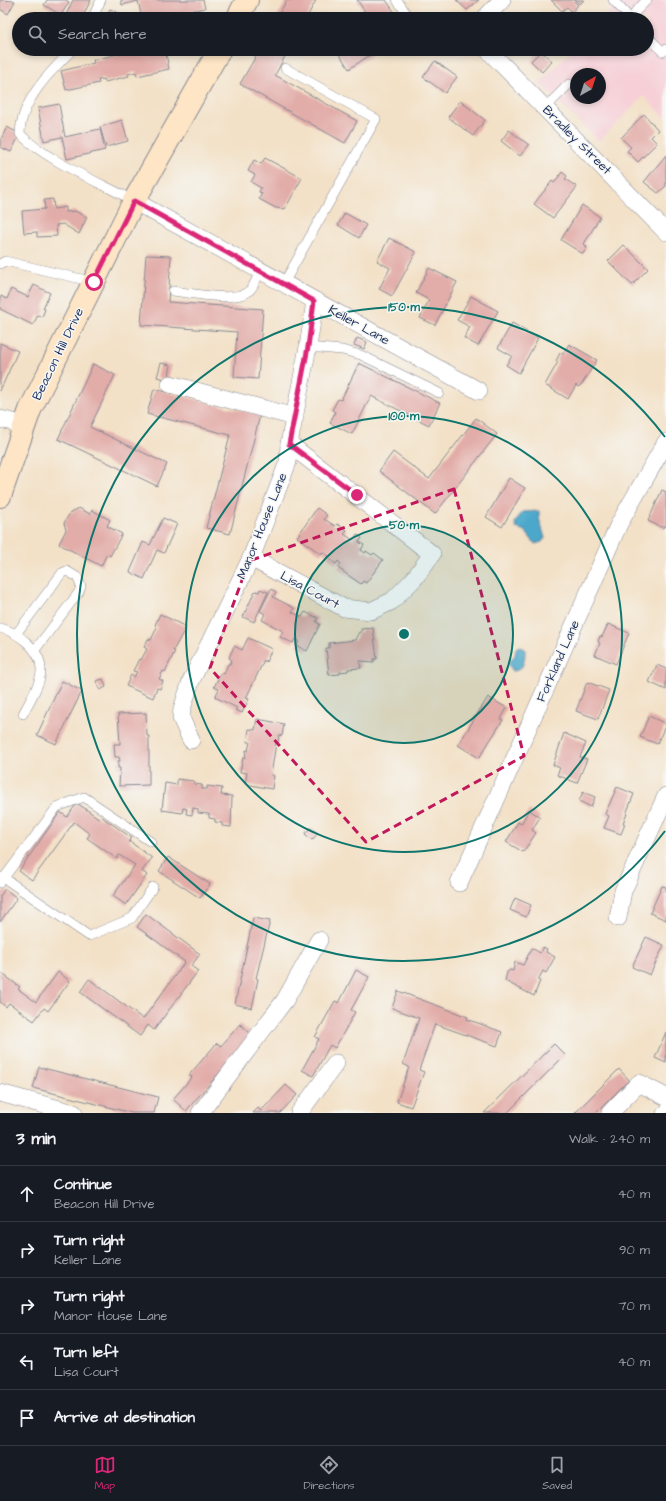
<!DOCTYPE html>
<meta charset="utf-8">
<style>
:root{--surface:#171b24;--page:#20242c;--text:#f1f3f6;--muted:#9ea1a6;--line:#363941;--accent:#db2777}
body{margin:0;font-family:"Architects Daughter",sans-serif;background:var(--page);color:var(--text)}
.compass{position:absolute;left:570px;top:68px;width:36px;height:36px;border-radius:50%;background:var(--surface);box-shadow:0 2px 6px #0003;rotate:39deg}
.stop{position:absolute;width:12px;height:12px;margin:-9px;border:3px solid #db2777;border-radius:50%;background:#fff}
.stop.end{background:#db2777;border-color:#fff;box-shadow:0 1px 4px #0008}
.list{margin:0;padding:0;list-style:none}
h2{display:flex;justify-content:space-between;align-items:center;height:52px;margin:0;padding:0 16px;font-size:17px}
h2 small{font-size:13px;font-weight:400;color:var(--muted)}
.list li{display:grid;grid-template-columns:26px 1fr auto;gap:12px;align-items:center;box-sizing:border-box;height:56px;padding:0 16px;border-top:1px solid var(--line)}
.list b{display:block;font-size:15px;white-space:nowrap}
.list p{margin:0;font-size:13px;white-space:nowrap;color:var(--muted)}
.list em{font-size:13px;font-style:normal;color:var(--muted)}
.icon{flex:none;width:22px;height:22px;fill:none;stroke:currentColor;stroke-width:2;stroke-linecap:round;stroke-linejoin:round}
.map{position:relative;flex:none;width:666px;height:1113px;overflow:hidden}
.search{position:absolute;background:var(--surface);box-shadow:0 2px 6px #0003;left:12px;right:12px;top:12px;height:44px;display:flex;align-items:center;gap:10px;box-sizing:border-box;padding:0 14px;border-radius:22px;color:var(--muted);font-size:15px}
.sheet{height:332px;background:var(--surface)}
nav{display:flex;justify-content:space-around;align-items:center;box-sizing:border-box;height:56px;border-top:1px solid var(--line);background:var(--surface);font-size:11px;color:var(--muted)}
nav a{display:grid;justify-items:center;gap:2px}
nav .on{color:var(--accent)}
.map>svg:first-child{display:block}
.built{fill:#f6cfd7;fill-rule:evenodd}
.water{fill:#4ca8ca;stroke:#346c94}
.building{fill:#e2aca8}
.lines{fill:none;stroke-linecap:round;stroke-linejoin:round}
.lane-casing{stroke:#878892;stroke-width:10}
.street-casing{stroke:#878892;stroke-width:18}
.secondary-casing{stroke:#878892;stroke-width:24}
.lane{stroke:#fff;stroke-width:9}
.street{stroke:#fff;stroke-width:17}
.secondary{stroke:#fde5c5;stroke-width:22}
.route{stroke:#db2777;stroke-width:5}
.marked{fill:none;stroke:#c2185b;stroke-width:3;stroke-dasharray:8 5;stroke-linejoin:round}
.ring{fill:none;stroke:#0f766e;stroke-width:2}
.labels{text-anchor:middle;dominant-baseline:central;stroke-width:3;stroke-linejoin:round;paint-order:stroke}
.street-label{font-size:13px;fill:#1b2f5e;stroke:#f6f6f2}
.centre{fill:#0f766e;stroke:#f6f6f2;stroke-width:2}
.ring-label{font-size:12px;text-anchor:middle;font-weight:bold;fill:#0f766e;stroke:#f6f6f2;stroke-width:3;stroke-linejoin:round;paint-order:stroke}
</style>
<div class="map">
<svg width="666" height="1113" viewBox="0 0 666 1113">
<rect width="100%" height="100%" fill="#f6f6f2"/>
<filter id="ink" filterUnits="userSpaceOnUse"><feTurbulence type="fractalNoise" baseFrequency=".025" numOctaves="2"/><feDisplacementMap in="SourceGraphic" scale="8" xChannelSelector="R" yChannelSelector="G"/><feConvolveMatrix kernelMatrix="1 2 1 2 8 2 1 2 1" color-interpolation-filters="sRGB"/></filter>
<filter id="wash" filterUnits="userSpaceOnUse"><feTurbulence type="fractalNoise" baseFrequency=".012" numOctaves="4" result="noise"/><feDisplacementMap in="SourceGraphic" scale="16" xChannelSelector="R" yChannelSelector="G"/><feGaussianBlur stdDeviation="0.9" result="paint"/><feColorMatrix in="noise" values="0 0 0 0 0 0 0 0 0 0 0 0 0 0 0 0 0 1.4 0 .05"/><feComposite in="paint" operator="in"/></filter>
<g filter="url(#wash)">
<rect width="100%" height="100%" fill="#f3e1c7"/>
<path class="built" d="M 604,0 L 666,0 L 666,119 L 644,96 L 599,141 L 539,83 L 573,49 L 647,49 L 647,19 L 603,19 L 612,9 ZM 576,74 L 600,74 L 600,98 L 576,98 Z"/>
<g class="water">
<polygon points="539,511 539,518 545,538 542,542 535,544 525,531 516,528 515,523 522,512"/>
<path d="M 520,646 L 525,650 C 525,659 524,671 513,671 L 508,664 L 515,655 L 516,648 Z"/>
</g>
<g id="blocks">
<g class="building">
<polygon points="0,0 15,1 8,14 0,9"/>
<polygon points="47,0 66,0 69,2 61,15 44,5"/>
<polygon points="73,0 91,0 81,19 64,19"/>
<polygon points="121,0 203,0 205,8 154,19 142,19 138,1 122,5"/>
<polygon points="287,0 316,0 306,19 276,19"/>
<polygon points="357,0 386,0 399,19 370,19"/>
<polygon points="456,0 479,0 467,10"/>
<polygon points="551,0 573,0 578,5 572,12 567,7 562,11"/>
<polygon points="575,0 584,0 580,4"/>
<polygon points="110,9 123,15 121,19 105,19"/>
<polygon points="55,49 66,49 63,53"/>
<polygon points="156,49 165,49 169,69 137,76 136,72 128,74 129,76 105,82 104,79 98,80 99,83 66,90 61,71 94,63 93,60 131,51 132,54"/>
<polygon points="260,49 289,49 275,75 357,121 345,143 240,84"/>
<polygon points="336,49 379,49 349,69"/>
<polygon points="511,49 519,49 515,53"/>
<polygon points="541,51 552,61 542,72 531,61"/>
<polygon points="435,61 457,77 445,93 423,77"/>
<polygon points="460,101 485,120 473,136 448,117"/>
<polygon points="59,104 65,137 100,129 105,150 67,159 62,137 44,141 38,108"/>
<polygon points="644,114 658,130 651,137 657,143 638,162 627,151 631,147 621,138"/>
<polygon points="122,120 128,141 106,147 100,127"/>
<polygon points="7,127 20,134 11,152 0,147 0,141"/>
<polygon points="509,130 529,145 520,156 501,141"/>
<polygon points="666,155 666,186 658,193 644,182"/>
<polygon points="265,158 302,178 285,209 276,208 259,199 262,193 259,192 261,188 251,182 255,175 248,171 254,160 261,164"/>
<polygon points="562,172 567,176 565,179 577,187 553,218 534,204 552,181 554,183"/>
<polygon points="53,199 54,209 66,207 66,212 75,211 87,217 79,234 63,224 56,225 57,236 37,237 37,232 24,233 22,211 45,209 44,200"/>
<polygon points="582,205 600,217 584,244 587,247 583,254 561,240"/>
<polygon points="345,213 366,225 359,238 338,225"/>
<polygon points="389,238 416,252 392,296 379,289 390,268 377,261"/>
<polygon points="624,245 648,269 632,285 608,261"/>
<polygon points="146,255 171,256 168,302 263,309 258,379 234,377 237,332 141,325"/>
<polygon points="429,268 457,282 435,325 420,318 429,300 416,293"/>
<polygon points="34,285 50,293 43,308 45,309 42,317 38,315 33,325 0,309 1,296 7,299 11,289 28,297"/>
<polygon points="471,296 498,311 478,346 464,338 470,327 457,320"/>
<polygon points="512,323 538,338 519,373 506,365 512,356 498,348"/>
<polygon points="357,338 367,342 364,349 354,345"/>
<polygon points="0,343 18,351 0,391"/>
<polygon points="569,344 597,360 582,384 578,387 576,385 568,399 545,385 558,362 556,361 560,353 563,354"/>
<polygon points="161,363 171,365 168,380 157,377"/>
<polygon points="359,363 440,403 429,425 371,396 352,434 330,423 335,412 332,410 338,399 341,400"/>
<polygon points="93,364 115,375 90,427 167,464 157,486 58,439"/>
<polygon points="154,389 260,415 230,534 206,528 230,435 147,414"/>
<polygon points="476,418 497,434 435,514 379,471 393,452 429,479"/>
<polygon points="509,478 525,488 502,527 486,517"/>
<polygon points="662,490 666,492 666,527 664,526 663,528 648,521"/>
<polygon points="79,508 90,514 92,510 110,520 107,526 122,534 110,556 107,554 101,566 59,544 66,530 64,523 70,513"/>
<polygon points="317,508 327,515 324,519 335,526 337,524 347,530 344,534 353,540 357,534 362,538 359,542 364,545 361,550 365,553 366,551 372,555 374,553 383,560 366,583 363,581 361,584 355,580 338,568 341,564 338,561 336,564 328,558 329,556 322,552 321,554 297,537"/>
<polygon points="163,518 177,524 164,553 157,550 144,579 130,572 143,542 150,545"/>
<polygon points="260,589 268,592 254,622 243,617 255,591 259,592"/>
<polygon points="271,589 276,592 273,597 294,608 292,612 302,617 305,612 318,618 316,622 320,624 307,651 297,646 299,641 295,639 293,643 280,637 283,631 262,620 265,614 260,611"/>
<polygon points="160,614 186,627 173,651 175,651 165,672 163,671 159,679 163,681 160,689 157,688 153,698 126,686 131,675 134,677 137,672 133,671 139,659 141,660 147,649 144,647 148,639 151,640 157,627 155,625"/>
<polygon points="608,624 629,633 616,664 595,655 600,643 598,642 600,636 602,637"/>
<polygon points="373,628 377,659 374,659 374,662 360,661 361,668 348,669 348,671 340,672 340,674 329,675 326,648 329,648 329,643 355,640 359,632 362,632 361,629"/>
<polygon points="248,638 272,649 266,662 264,660 248,694 246,698 249,699 242,713 235,710 237,708 215,697 219,689 214,687 221,673 224,674 228,664 230,664 232,660 229,658 234,646 242,650"/>
<polygon points="657,665 666,669 666,690 649,682"/>
<polygon points="103,679 106,687 100,690 96,681"/>
<polygon points="62,681 82,691 56,744 37,735"/>
<polygon points="587,682 609,690 598,719 576,711"/>
<polygon points="488,697 507,708 501,719 503,720 479,758 458,745"/>
<polygon points="146,713 147,736 149,736 149,785 119,786 120,768 118,768 118,761 120,761 119,757 115,757 114,744 120,744 118,714"/>
<polygon points="649,716 666,724 657,744 640,737"/>
<polygon points="257,719 284,724 282,736 279,735 278,743 276,743 271,775 274,776 272,789 245,784 247,773 240,772 243,758 245,758 246,750 248,751 250,742 247,742 249,729 255,730"/>
<polygon points="564,733 586,743 580,757 587,759 577,783 557,775 560,768 553,765"/>
<polygon points="177,779 194,781 194,784 202,785 202,789 207,789 207,786 222,788 221,795 232,796 231,827 222,826 222,823 215,822 215,819 209,818 209,814 198,813 198,809 193,808 192,815 186,814 187,809 183,808 182,813 162,810 165,783 177,785"/>
<polygon points="617,787 634,794 626,814 627,814 623,823 625,824 621,834 604,828 609,816 605,814"/>
<polygon points="583,792 595,797 591,807 579,801"/>
<polygon points="77,803 100,819 102,817 132,838 129,841 152,858 142,871 147,875 126,905 113,896 135,865 119,855 117,859 87,838 90,834 74,822 32,880 19,871 60,812 67,817"/>
<polygon points="529,810 540,817 532,830 536,833 523,852 506,842 518,822 521,824"/>
<polygon points="310,828 318,833 312,840 305,834"/>
<polygon points="168,857 210,884 200,898 159,871"/>
<polygon points="662,886 666,887 666,920 650,913"/>
<polygon points="5,889 17,898 0,922 0,896"/>
<polygon points="515,898 531,905 526,917 510,910"/>
<polygon points="146,914 200,954 191,966 198,971 154,1030 148,1025 140,1036 80,992 89,979 143,1019 185,962 137,927"/>
<polygon points="253,918 270,921 256,978 258,979 252,1008 235,1004"/>
<polygon points="646,937 664,945 650,975 632,967"/>
<polygon points="543,947 547,949 546,952 555,957 546,973 543,971 538,980 540,981 534,996 505,981 507,972 510,970 513,971 515,962 523,965 532,948 540,953"/>
<polygon points="356,970 369,977 351,1010 355,1012 335,1048 330,1045 313,1076 302,1070 319,1039 315,1037 335,1001 339,1003"/>
<polygon points="0,972 20,987 18,989 36,1002 58,972 70,981 48,1011 44,1008 34,1021 9,1003 6,1007 0,1002"/>
<polygon points="398,991 468,1017 467,1019 502,1032 497,1046 435,1024 419,1070 424,1072 411,1107 397,1102 409,1067 403,1064 419,1018 392,1008"/>
<polygon points="240,1024 252,1035 186,1111 173,1099 192,1077 189,1075 217,1043 221,1046"/>
<polygon points="666,1032 666,1063 655,1058"/>
<polygon points="554,1044 565,1055 507,1113 484,1113"/>
<polygon points="39,1067 158,1097 154,1113 132,1113 33,1088"/>
<polygon points="619,1069 629,1080 596,1113 575,1113"/>
<polygon points="286,1085 297,1095 280,1113 253,1113 258,1108 261,1111"/>
</g>
</g>
</g>
<g filter="url(#ink)">
<use href="#blocks" fill-opacity="0" stroke="#878892" stroke-width="1"/>
<g class="lines">
<g class="lane-casing">
<g id="lane">
<polyline points="397,0 410,19"/>
<polyline points="613,0 631,19"/>
<polyline points="92,19 101,0"/>
<polyline points="633,19 636,11 647,0"/>
<polyline points="647,36 663,52 666,49"/>
<path d="M 73,49 C 50,72 21,100 20,134 C 47,161 99,182 134,201"/>
<polyline points="545,108 569,84"/>
<polyline points="0,264 5,261 94,282"/>
<polyline points="284,283 376,119 285,68"/>
<path d="M 173,291 C 190,293 234,302 248,292 C 254,288 257,277 260,271"/>
<polyline points="308,347 342,350 361,355 439,393"/>
<path d="M 0,628 C 17,632 41,649 41,669 C 42,682 29,702 23,714"/>
<polyline points="16,634 62,573 67,571 77,577 81,586 79,592 35,650"/>
<polyline points="0,877 4,878 89,936 132,918 153,887"/>
<polyline points="0,883 57,807 84,797 151,842"/>
<polyline points="661,1113 666,1108"/>
</g>
</g>
<g class="street-casing">
<g id="street">
<polyline points="484,19 502,0"/>
<polyline points="487,49 666,232"/>
<polyline points="134,201 479,391"/>
<polyline points="170,384 295,417"/>
<polyline points="0,419 13,422 22,431"/>
<polyline points="251,558 344,608 371,611 392,601 414,579 432,554 289,444"/>
<polyline points="191,740 181,718 182,709 191,681 251,558 288,462 289,444 308,347 315,301"/>
<polyline points="459,883 619,524 666,442"/>
<polyline points="618,918 623,891 666,796"/>
<polyline points="0,1093 74,1113"/>
<polyline points="200,1113 285,1000 319,940"/>
<polyline points="299,1113 336,1063"/>
<polyline points="610,1113 639,1083 666,1097"/>
</g>
</g>
<g class="secondary-casing">
<g id="secondary">
<polyline points="237,19 247,0"/>
<polyline points="0,496 30,410 134,201 220,49"/>
</g>
</g>
<use href="#lane" class="lane"/>
<use href="#street" class="street"/>
<use href="#secondary" class="secondary"/>
</g>
</g>
<g class="lines" filter="url(#ink)">
<polyline class="route" points="94,282 134,201 314,301 308,347 289,444 357,495"/>
</g>
<path class="marked" d="M 454,489 L 524,756 L 366,842 L 210,668 L 249,561 Z"/>
<circle cx="404" cy="634" r="109" fill="#0f766e" fill-opacity=".12"/>
<g class="ring">
<circle cx="404" cy="634" r="109"/>
<circle cx="404" cy="634" r="218"/>
<path d="M665 831A327 327 0 1 1 665 437"/>
</g>
<g class="labels">
<g class="street-label">
<text transform="translate(577 140) rotate(45)">Bradley Street</text>
<text transform="translate(359 325) rotate(29)">Keller Lane</text>
<text transform="translate(58 354) rotate(-64)">Beacon Hill Drive</text>
<text transform="translate(262 526) rotate(-68)">Manor House Lane</text>
<text transform="translate(310 590) rotate(28)">Lisa Court</text>
<text transform="translate(558 661) rotate(-66)">Forkland Lane</text>
</g>
</g>
<circle cx="404" cy="634" r="6" class="centre"/>
<g class="ring-label">
<text x="404" y="311">150 m</text>
<text x="404" y="420">100 m</text>
<text x="404" y="529">50 m</text>
</g>
</svg>
<svg class="compass" viewBox="-18 -18 36 36"><path d="M0-13l5 13h-10z" fill="#e53935"/><path d="M0 13l5-13h-10z" fill="#9ea1a6"/></svg>
<div class="stop" style="left:94px;top:282px"></div>
<div class="stop end" style="left:357px;top:495px"></div>
<div class="search"><svg class="icon" aria-label="search" viewBox="0 0 24 24"><circle cx="10" cy="10" r="6"/><path d="M15 15l6 6"/></svg>Search here</div>
</div>
<section class="sheet">
<h2>3 min<small>Walk · 240 m</small></h2>
<ul class="list">
<li><svg class="icon" aria-label="ahead" viewBox="0 0 24 24"><path d="M12 20V5M6 11l6-6 6 6"/></svg><div><b>Continue</b><p>Beacon Hill Drive</p></div><em>40 m</em></li>
<li><svg class="icon" aria-label="right" viewBox="0 0 24 24"><path d="M7 20v-9h11M14 6l5 5-5 5"/></svg><div><b>Turn right</b><p>Keller Lane</p></div><em>90 m</em></li>
<li><svg class="icon" aria-label="right" viewBox="0 0 24 24"><path d="M7 20v-9h11M14 6l5 5-5 5"/></svg><div><b>Turn right</b><p>Manor House Lane</p></div><em>70 m</em></li>
<li><svg class="icon" aria-label="left" viewBox="0 0 24 24"><path d="M17 20v-9H6M10 6l-5 5 5 5"/></svg><div><b>Turn left</b><p>Lisa Court</p></div><em>40 m</em></li>
<li><svg class="icon" aria-label="arrive" viewBox="0 0 24 24"><path d="M6 21V4h12l-3 4 3 4H6"/></svg><div><b>Arrive at destination</b></div></li>
</ul>
</section>
<nav>
<a class="on"><svg class="icon" aria-label="map" viewBox="0 0 24 24"><path d="M3 6l6-2 6 2 6-2v14l-6 2-6-2-6 2zM9 4v14M15 6v14"/></svg>Map</a>
<a><svg class="icon" aria-label="directions" viewBox="0 0 24 24"><path d="M12 3l9 9-9 9-9-9zM9 14v-3h6M13 9l2 2-2 2"/></svg>Directions</a>
<a><svg class="icon" aria-label="saved" viewBox="0 0 24 24"><path d="M7 4h10v16l-5-4-5 4z"/></svg>Saved</a>
</nav>
